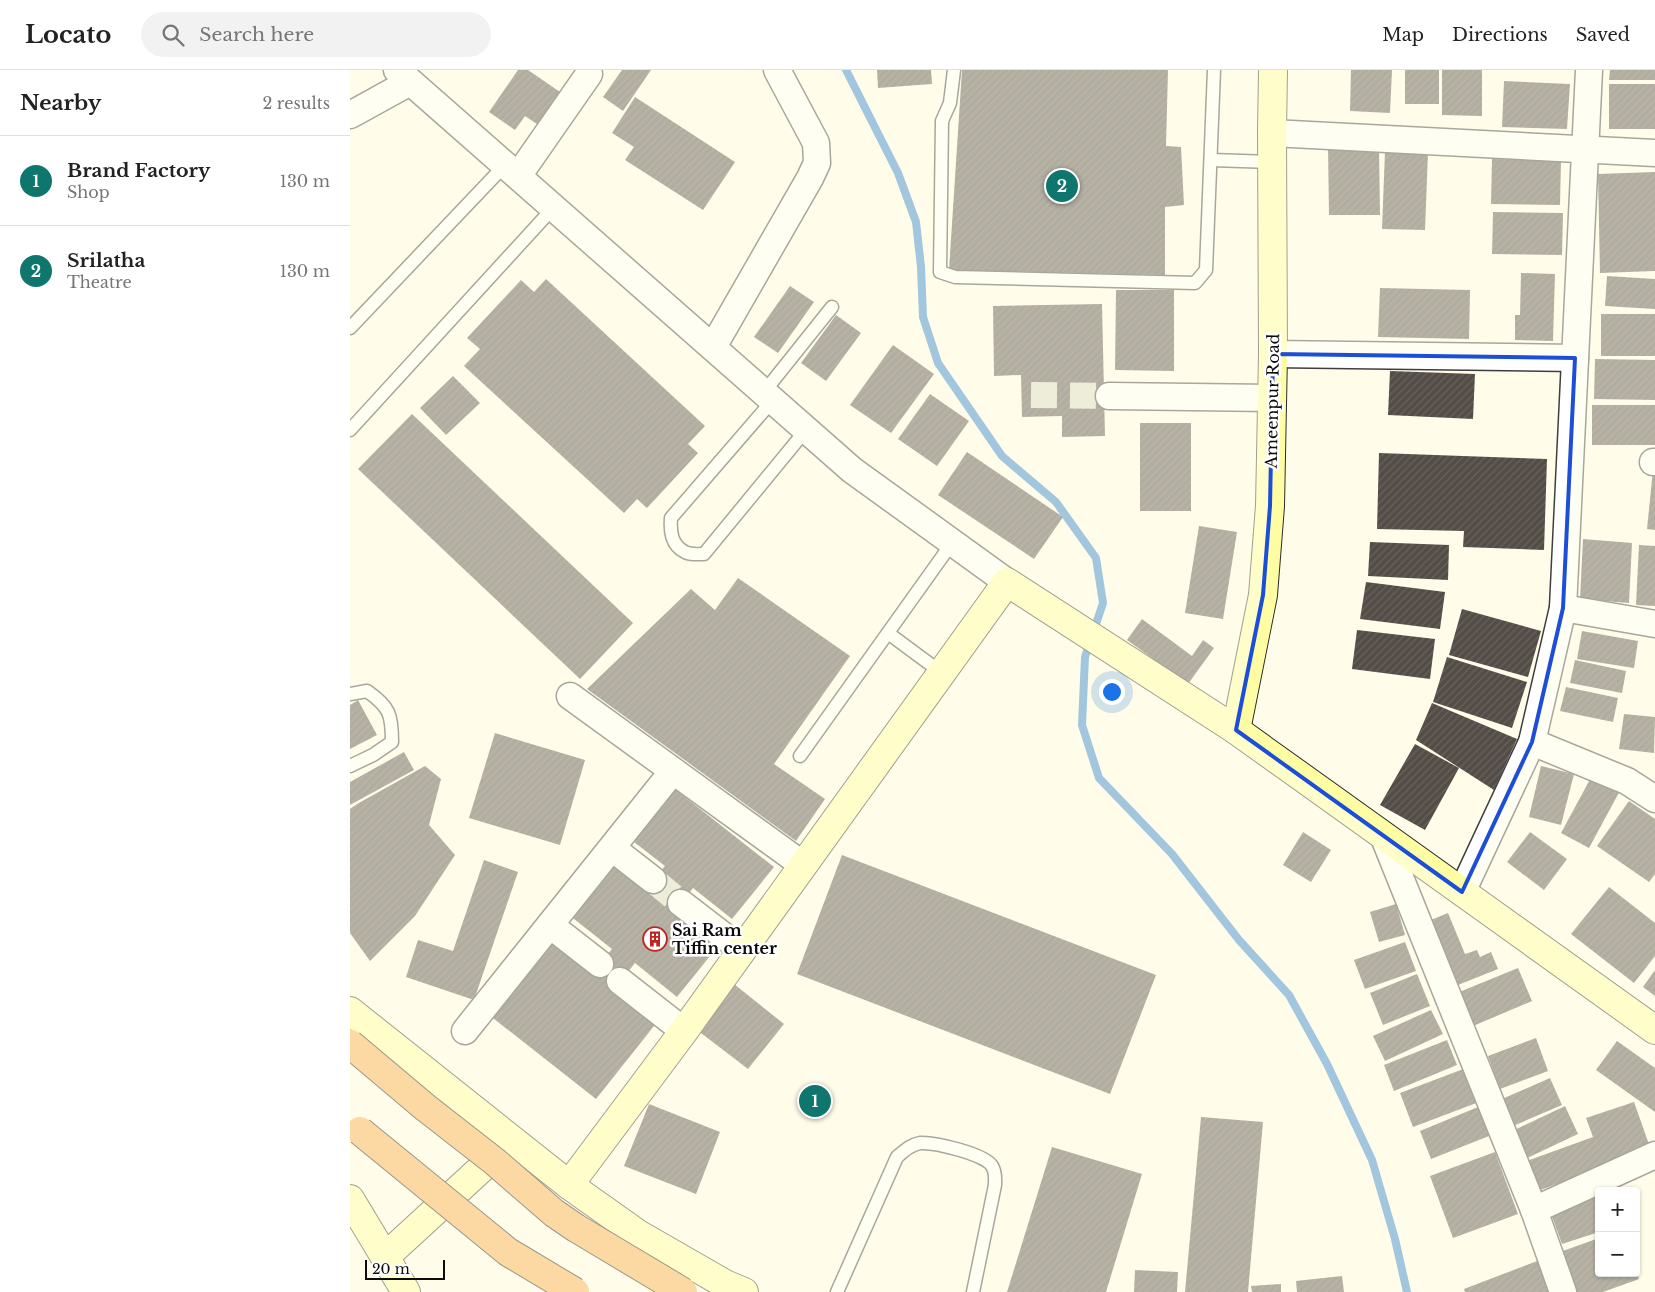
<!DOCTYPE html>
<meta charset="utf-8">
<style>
:root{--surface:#fff;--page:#f2f2f2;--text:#222;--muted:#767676;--line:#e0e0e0;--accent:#0f766e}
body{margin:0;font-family:"Libre Baskerville",serif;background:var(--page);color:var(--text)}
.controls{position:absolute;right:15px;bottom:15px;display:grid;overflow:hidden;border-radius:5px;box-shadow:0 1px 4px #0004}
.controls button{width:45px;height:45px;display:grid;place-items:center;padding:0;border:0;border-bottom:1px solid var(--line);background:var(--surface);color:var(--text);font:25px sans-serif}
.scale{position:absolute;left:15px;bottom:12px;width:80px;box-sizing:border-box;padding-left:5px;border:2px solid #0b0b0b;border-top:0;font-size:14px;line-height:18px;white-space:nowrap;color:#0b0b0b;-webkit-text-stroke:4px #fff;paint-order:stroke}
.you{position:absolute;left:761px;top:621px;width:18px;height:18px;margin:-12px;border:4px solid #fff;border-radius:50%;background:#1a73e8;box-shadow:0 0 0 8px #1a73e833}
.badge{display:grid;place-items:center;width:32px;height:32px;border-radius:50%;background:var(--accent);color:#fff;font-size:16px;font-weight:700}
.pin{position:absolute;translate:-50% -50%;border:2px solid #fff;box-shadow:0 1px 5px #0006}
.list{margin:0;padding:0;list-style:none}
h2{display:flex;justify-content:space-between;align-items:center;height:65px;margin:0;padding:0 20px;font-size:21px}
h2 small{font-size:16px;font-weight:400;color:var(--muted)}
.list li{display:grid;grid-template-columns:32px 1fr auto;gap:15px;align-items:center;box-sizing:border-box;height:90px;padding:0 20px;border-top:1px solid var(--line)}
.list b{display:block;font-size:19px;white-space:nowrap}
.list p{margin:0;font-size:16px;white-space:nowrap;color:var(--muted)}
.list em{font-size:16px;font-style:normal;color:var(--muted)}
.icon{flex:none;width:28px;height:28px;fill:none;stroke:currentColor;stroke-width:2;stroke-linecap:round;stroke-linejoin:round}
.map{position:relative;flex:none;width:1305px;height:1222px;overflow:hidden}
header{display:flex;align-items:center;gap:30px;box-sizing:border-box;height:70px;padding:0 25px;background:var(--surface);border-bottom:1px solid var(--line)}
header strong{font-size:24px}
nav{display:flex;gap:28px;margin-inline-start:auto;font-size:18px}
.search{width:350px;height:45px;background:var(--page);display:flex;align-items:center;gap:12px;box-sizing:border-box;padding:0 18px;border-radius:28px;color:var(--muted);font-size:19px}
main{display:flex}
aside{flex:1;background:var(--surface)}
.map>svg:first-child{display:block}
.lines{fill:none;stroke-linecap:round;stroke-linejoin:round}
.stream{stroke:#3083d1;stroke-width:8}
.building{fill:url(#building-hatch)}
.street-tunnel{stroke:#dad9c8;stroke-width:26;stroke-dasharray:26 13;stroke-linecap:butt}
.lane-casing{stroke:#3e3e3e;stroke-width:15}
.street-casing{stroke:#3e3e3e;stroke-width:29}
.secondary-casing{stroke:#2d2d2d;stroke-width:30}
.lane{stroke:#fff;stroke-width:12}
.street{stroke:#fff;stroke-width:26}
.secondary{stroke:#fffda4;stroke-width:28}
.highway-bridge-casing{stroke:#1c1c1c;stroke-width:30;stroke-linecap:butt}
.highway-bridge{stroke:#f9aa4c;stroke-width:28}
.marked{fill:none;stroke:#1d4ed8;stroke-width:4;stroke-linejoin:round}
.labels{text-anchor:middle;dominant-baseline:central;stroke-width:5;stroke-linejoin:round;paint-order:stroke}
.street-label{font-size:16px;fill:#0b0b0b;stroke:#fff}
.poi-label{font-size:16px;font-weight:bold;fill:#0b0b0b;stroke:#fff;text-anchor:start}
</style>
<header>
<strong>Locato</strong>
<div class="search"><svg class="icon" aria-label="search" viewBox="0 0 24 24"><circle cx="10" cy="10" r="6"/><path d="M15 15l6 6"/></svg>Search here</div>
<nav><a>Map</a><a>Directions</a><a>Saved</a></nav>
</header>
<main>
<aside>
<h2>Nearby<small>2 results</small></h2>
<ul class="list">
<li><span class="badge">1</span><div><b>Brand Factory</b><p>Shop</p></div><em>130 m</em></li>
<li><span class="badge">2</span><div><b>Srilatha</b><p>Theatre</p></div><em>130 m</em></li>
</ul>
</aside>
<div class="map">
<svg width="1305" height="1222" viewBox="0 0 1305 1222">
<defs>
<pattern id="building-hatch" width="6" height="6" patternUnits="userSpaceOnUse" patternTransform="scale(1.25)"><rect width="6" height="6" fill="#544d47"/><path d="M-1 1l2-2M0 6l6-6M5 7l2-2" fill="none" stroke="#68625d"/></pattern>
</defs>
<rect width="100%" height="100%" fill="#fffde9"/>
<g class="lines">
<polyline class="stream" points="496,0 548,103 566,152 571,197 573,247 588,293 652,386 706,432 746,488 753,533 735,587 732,655 749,708 822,784 889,870 939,925 977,994 1022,1090 1045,1169 1057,1222"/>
</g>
<g class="building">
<polygon points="168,0 178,0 213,24 190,56 175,46 165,60 139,42"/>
<polygon points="272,0 301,0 273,41 253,27"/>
<polygon points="527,0 581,0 582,14 528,18"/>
<polygon points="612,0 818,0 816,76 831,77 834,135 815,137 815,205 599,200"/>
<polygon points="1001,0 1042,0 1040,43 1000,41"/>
<rect x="1055" y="0" width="34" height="34"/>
<polygon points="1092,0 1132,0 1132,46 1092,45"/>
<polygon points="1260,0 1305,0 1305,10 1259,10"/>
<polygon points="1154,11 1220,14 1217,59 1152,57"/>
<rect x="1259" y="14" width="46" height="45"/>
<polygon points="285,27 385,92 353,140 275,90 284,77 262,63"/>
<polygon points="978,77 1029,77 1030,145 979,145"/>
<polygon points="1035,81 1078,82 1075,160 1032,159"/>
<polygon points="1142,89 1211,90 1210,135 1141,134"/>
<polygon points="1305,102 1305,201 1250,203 1248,104"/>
<polygon points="1143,142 1213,143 1212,185 1142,184"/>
<polygon points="1171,203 1205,204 1203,271 1165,270 1165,245 1170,245"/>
<polygon points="1257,206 1305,209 1305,239 1255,236"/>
<polygon points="196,209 355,356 338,374 348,383 297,438 287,429 274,443 114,296 130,279 117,268 171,210 184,222"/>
<polygon points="440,216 464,232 428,283 404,267"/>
<polygon points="1030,218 1120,220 1119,269 1028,267"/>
<polygon points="766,220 824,220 824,301 765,300"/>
<polygon points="752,234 755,366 712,367 712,346 672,347 671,305 644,306 643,236"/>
<rect x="1251" y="244" width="54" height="42"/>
<polygon points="486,245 511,263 476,311 451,293"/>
<polygon points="543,275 584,304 541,363 500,335"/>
<polygon points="1245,289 1305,290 1305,330 1244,329"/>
<polygon points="1040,301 1125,304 1123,349 1038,345"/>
<polygon points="103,306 130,333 96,365 70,338"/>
<polygon points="580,324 619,351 587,396 548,369"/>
<rect x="1242" y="335" width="63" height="40"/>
<polygon points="62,344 283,553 230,609 8,399"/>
<rect x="790" y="353" width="51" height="88"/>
<polygon points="617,382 713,447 684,489 588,425"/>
<polygon points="1029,383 1197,389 1194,480 1113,477 1114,461 1027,459"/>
<polygon points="1303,400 1305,400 1305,460 1297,459"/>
<polygon points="849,456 887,462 873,549 835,543"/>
<polygon points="1233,469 1282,473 1279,533 1230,529"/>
<polygon points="1020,472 1099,475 1098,510 1018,506"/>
<polygon points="1289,475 1305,476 1305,536 1286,535"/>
<polygon points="388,508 500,586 424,694 475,729 446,771 237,619 341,519 365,540"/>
<polygon points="1016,512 1095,522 1090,559 1010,549"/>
<polygon points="1112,539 1191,561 1178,607 1099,585"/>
<polygon points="792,549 842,586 853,570 864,578 838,614 777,570"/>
<polygon points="1007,560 1085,569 1080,609 1002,599"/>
<polygon points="1232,561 1288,571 1284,598 1227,589"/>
<polygon points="1097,587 1177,612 1162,658 1083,632"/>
<polygon points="1225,590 1276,601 1272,623 1220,613"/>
<polygon points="1216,617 1268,628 1263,652 1210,641"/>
<polygon points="8,630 27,665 0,679 0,635"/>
<polygon points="1082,633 1167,669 1144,720 1066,670"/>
<polygon points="1274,644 1305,647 1304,683 1269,679"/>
<polygon points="145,663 235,690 210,775 119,748"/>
<polygon points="1065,674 1109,698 1075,760 1030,735"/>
<polygon points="54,682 64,700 0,735 0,712"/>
<polygon points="75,696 91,709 79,755 105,785 65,846 20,891 0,863 0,739 7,734"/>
<polygon points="1191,696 1224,704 1211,755 1179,747"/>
<polygon points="1244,702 1272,717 1239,778 1211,763"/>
<polygon points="317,713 424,797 382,849 343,818 325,842 368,876 327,927 285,893 266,917 308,951 246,1029 134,941 197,862 250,894 262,879 214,841 259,785 298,816 315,796 275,765"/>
<polygon points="1279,731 1305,749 1305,804 1299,812 1247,776"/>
<polygon points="953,762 981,780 961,812 933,795"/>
<polygon points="1180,762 1217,789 1194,820 1157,792"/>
<polygon points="492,785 806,905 760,1024 447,904"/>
<polygon points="134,790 168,802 124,930 56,907 68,870 103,881"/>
<polygon points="1259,817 1305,853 1305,886 1284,913 1221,864"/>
<polygon points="1046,834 1055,865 1029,872 1020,842"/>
<polygon points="1098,843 1115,884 1127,880 1130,887 1141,882 1148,899 1103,917 1076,852"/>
<polygon points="1055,872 1066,901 1015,919 1004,890"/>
<polygon points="1168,898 1182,931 1116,959 1102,925"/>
<polygon points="1305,900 1305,926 1293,917"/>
<polygon points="1067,904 1080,936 1033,955 1020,923"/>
<polygon points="384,914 434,954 398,999 347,960"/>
<polygon points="1081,940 1093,964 1035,991 1023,966"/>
<polygon points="1186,968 1198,1001 1150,1019 1138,986"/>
<polygon points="1097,970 1107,995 1044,1021 1034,995"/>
<polygon points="1267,971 1305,998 1305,1042 1246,1000"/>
<polygon points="1116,998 1129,1032 1063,1057 1050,1023"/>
<polygon points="1200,1008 1212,1035 1163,1056 1152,1029"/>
<polygon points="1284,1032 1301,1080 1182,1123 1171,1093 1243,1067 1236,1048"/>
<polygon points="299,1034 370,1062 346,1124 274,1096"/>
<polygon points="1215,1036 1228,1064 1171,1091 1158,1063"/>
<polygon points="1128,1037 1139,1066 1081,1089 1070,1061"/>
<polygon points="851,1047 913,1052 898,1222 835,1222"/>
<polygon points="702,1077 792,1104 756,1222 657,1222"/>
<polygon points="1145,1082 1168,1144 1103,1168 1080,1106"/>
<polygon points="1249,1126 1249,1162 1212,1174 1201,1144"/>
<polygon points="1249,1168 1249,1203 1287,1203 1289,1209 1253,1222 1225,1222 1210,1182"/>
<polygon points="1195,1188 1207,1222 1115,1222 1114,1219"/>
<polygon points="785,1200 828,1202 827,1222 784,1222"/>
<polygon points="992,1206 994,1222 947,1222 946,1211"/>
<polygon points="931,1214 931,1222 902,1222 901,1216"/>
</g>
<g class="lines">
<g class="street-tunnel">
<polyline points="681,325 759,326"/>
<polyline points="303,810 331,833"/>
</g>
<g class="lane-casing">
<g id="lane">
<polyline points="604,0 600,33 592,51 590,202 605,207 845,213 856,200 864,0"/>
<polyline points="861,90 922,92"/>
<polyline points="0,258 155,95"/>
<polyline points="414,322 482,237"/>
<path d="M 423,330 L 321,448 C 320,461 321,475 335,482 C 340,485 349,484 354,484 L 456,360"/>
<polyline points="0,360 204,137"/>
<polyline points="538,563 592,603"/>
<path d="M 0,624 L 17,621 C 40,637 42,645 42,672 L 23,685 L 0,696"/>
<polyline points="450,686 602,473"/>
<path d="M 487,1222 L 547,1087 C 554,1081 560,1075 570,1073 C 584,1072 635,1084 642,1096 C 646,1102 645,1109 645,1115 L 623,1222"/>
</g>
</g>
<g class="street-casing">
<g id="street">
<polyline points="47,0 502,400 657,512"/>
<polyline points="0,45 60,12"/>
<polyline points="922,63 1305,83"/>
<polyline points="168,106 239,4"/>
<polyline points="363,277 460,108 467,93 466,73 427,0"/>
<polyline points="923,284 1225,288"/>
<polyline points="759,326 922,328"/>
<polyline points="1303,392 1305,392"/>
<polyline points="1213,538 1305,554"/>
<polyline points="220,626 453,795"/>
<polyline points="1182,672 1277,711 1305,729"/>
<polyline points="1033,765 1184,1140 1213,1222"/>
<polyline points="262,778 303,810"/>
<polyline points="1112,822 1182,672 1213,538 1239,0"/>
<polyline points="331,833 392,880"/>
<polyline points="200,855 250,894"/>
<polyline points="270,911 334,961"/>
<polyline points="115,961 323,701"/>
<polyline points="1184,1140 1305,1085"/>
</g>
</g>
<g class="secondary-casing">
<g id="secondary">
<polyline points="886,660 913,525 920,436 923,284 922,63 923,0"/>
<polyline points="0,941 219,1115 288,1164 375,1214 394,1222"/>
<polyline points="219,1115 334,961 657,512 886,660 1305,960"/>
<polyline points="0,1129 56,1222"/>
<polyline points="35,1187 159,1073"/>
</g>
</g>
<use href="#lane" class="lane"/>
<use href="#street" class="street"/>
<use href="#secondary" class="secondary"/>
<g class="highway-bridge-casing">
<g id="highway-bridge">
<polyline points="0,974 76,1038 144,1091 204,1143 226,1158 333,1222"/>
<polyline points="10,1061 158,1182 225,1222"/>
</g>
</g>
<use href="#highway-bridge" class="highway-bridge"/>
</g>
<path d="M0 0H1305V1222H0ZM 923,284 L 1225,288 L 1213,538 L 1182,672 L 1112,822 L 886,660 L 913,525 L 920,436 Z" fill="#fffde9" fill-opacity=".55" fill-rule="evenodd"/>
<path class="marked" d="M 923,284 L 1225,288 L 1213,538 L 1182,672 L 1112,822 L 886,660 L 913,525 L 920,436 Z"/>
<defs>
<g id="building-ring" transform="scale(1.25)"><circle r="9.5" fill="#fff" stroke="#be251f" stroke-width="1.5"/><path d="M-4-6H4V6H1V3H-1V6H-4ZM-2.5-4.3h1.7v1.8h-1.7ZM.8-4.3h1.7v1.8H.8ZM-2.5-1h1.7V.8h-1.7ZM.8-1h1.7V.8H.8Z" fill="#be251f"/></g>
</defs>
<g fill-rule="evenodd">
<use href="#building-ring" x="305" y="869"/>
</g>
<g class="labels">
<g class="street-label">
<text transform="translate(922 331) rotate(-89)">Ameenpur Road</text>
</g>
<g class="poi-label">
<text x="322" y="860">Sai Ram<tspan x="322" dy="18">Tiffin center</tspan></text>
</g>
</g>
</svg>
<div class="controls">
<button>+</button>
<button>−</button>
</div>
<div class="scale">20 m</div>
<div class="you"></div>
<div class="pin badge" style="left:465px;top:1031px">1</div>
<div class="pin badge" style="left:712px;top:116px">2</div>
</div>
</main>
